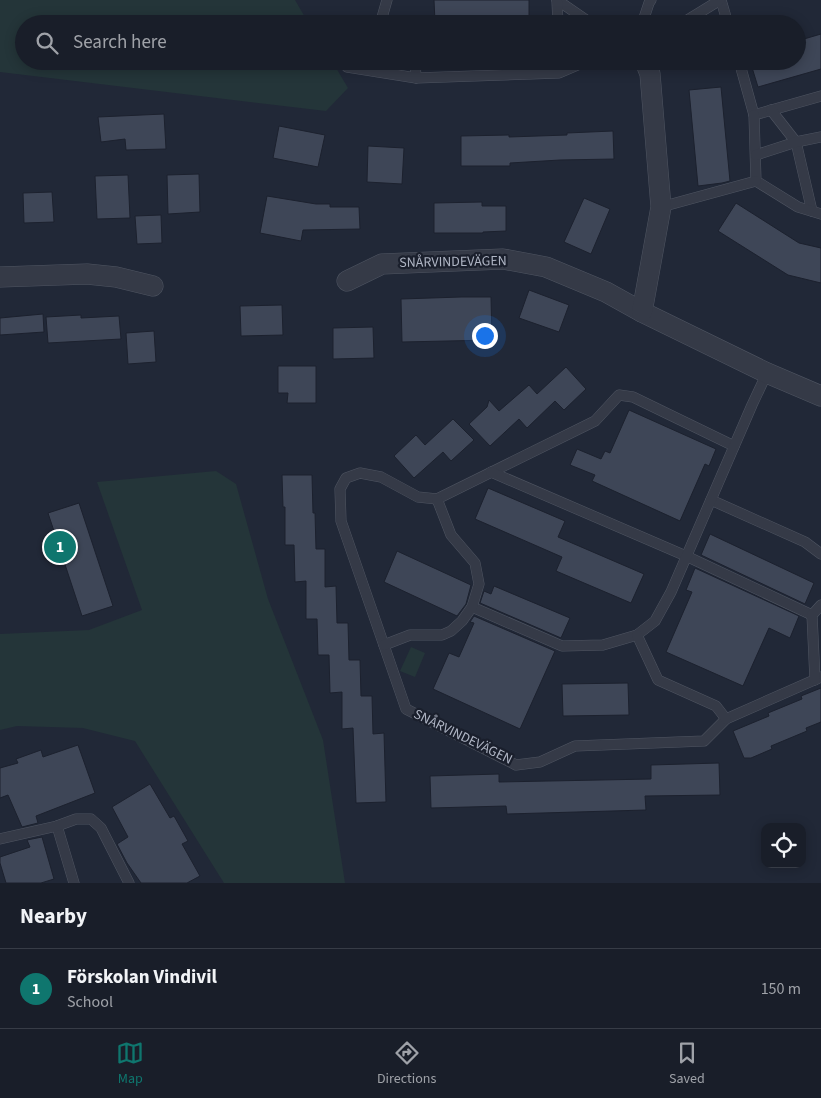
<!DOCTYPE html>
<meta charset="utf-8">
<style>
:root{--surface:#191e29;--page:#262b35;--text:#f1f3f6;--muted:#9fa2a8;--line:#373c46;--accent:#0f766e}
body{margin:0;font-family:"Source Sans 3",sans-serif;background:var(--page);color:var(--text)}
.controls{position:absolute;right:15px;bottom:15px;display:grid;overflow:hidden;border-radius:10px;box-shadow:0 2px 12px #0003}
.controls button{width:45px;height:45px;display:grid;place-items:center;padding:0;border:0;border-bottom:1px solid var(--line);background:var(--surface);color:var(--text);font:25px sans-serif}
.you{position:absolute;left:484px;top:335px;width:18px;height:18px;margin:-12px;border:4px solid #fff;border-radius:50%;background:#1a73e8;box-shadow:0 0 0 8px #1a73e833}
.badge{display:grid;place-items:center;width:32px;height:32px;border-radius:50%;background:var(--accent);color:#fff;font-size:16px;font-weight:700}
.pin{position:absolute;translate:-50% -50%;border:2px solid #fff;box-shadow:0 1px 5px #0006}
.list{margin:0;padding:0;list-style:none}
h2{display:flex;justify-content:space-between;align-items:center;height:65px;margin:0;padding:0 20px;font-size:21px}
h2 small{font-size:16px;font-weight:400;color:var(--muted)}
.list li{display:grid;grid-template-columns:32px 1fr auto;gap:15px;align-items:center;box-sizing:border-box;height:80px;padding:0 20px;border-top:1px solid var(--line)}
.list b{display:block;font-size:19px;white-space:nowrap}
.list p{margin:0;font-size:16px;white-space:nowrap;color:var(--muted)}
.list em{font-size:16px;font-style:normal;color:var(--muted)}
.icon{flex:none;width:28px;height:28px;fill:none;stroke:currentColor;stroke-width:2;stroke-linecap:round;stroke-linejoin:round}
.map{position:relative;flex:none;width:821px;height:883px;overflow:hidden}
.search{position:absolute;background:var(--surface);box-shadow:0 2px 12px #0003;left:15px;right:15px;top:15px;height:55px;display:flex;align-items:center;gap:12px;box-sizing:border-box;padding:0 18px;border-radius:28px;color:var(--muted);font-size:19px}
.sheet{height:145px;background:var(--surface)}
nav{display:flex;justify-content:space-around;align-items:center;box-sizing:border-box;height:70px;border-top:1px solid var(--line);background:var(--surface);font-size:14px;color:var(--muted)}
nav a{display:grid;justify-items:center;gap:2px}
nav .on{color:var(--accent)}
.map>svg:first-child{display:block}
.green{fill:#243539}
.building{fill:#3e4657;stroke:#1c212e}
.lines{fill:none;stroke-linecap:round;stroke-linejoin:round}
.service-casing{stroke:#4f5562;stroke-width:11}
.minor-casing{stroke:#4f5562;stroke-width:21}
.service{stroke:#353a47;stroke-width:10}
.minor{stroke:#353a47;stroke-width:20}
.labels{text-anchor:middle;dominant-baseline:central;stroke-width:4.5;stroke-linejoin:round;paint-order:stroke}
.street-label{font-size:14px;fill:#afb5c4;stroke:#1a1f2c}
</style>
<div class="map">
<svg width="821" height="883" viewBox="0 0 821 883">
<rect width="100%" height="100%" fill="#212837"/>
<g class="green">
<polygon points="0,0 295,0 309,24 24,24 24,61 332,61 348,88 326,111 0,72"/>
<polygon points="216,471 236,484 268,599 323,740 345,883 224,883 135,741 83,728 17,726 0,730 0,634 89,630 142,610 97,482"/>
<polygon points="411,647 425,653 415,677 400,671"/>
</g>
<g class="building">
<polygon points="434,0 529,0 529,19 435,22"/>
<polygon points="821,34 821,69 758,87 750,61 797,61 797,41"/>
<polygon points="721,87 730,181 722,183 698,186 689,90"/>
<polygon points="164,114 166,149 126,150 125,139 101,142 98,117"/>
<polygon points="279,126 325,135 318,167 273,158"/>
<polygon points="613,131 614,159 560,160 510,163 510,166 461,166 461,136 509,135 509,137 567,135 567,133"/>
<polygon points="368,146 404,148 402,184 367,182"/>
<polygon points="199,174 200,212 168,214 167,175"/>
<polygon points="128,175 130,218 97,219 95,176"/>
<polygon points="52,192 54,222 24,223 23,193"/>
<polygon points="267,196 316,204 330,204 330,207 359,207 360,229 303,230 301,241 260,233"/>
<polygon points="584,198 610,209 591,254 564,242"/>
<polygon points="482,202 482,206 506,206 506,231 483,232 483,233 434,233 434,203"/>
<polygon points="736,203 799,243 821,248 821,283 788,275 718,231"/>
<polygon points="161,215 162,243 137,244 135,216"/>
<polygon points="529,290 569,305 559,332 519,318"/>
<polygon points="461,297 491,297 492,340 402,342 401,299"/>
<polygon points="282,305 283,335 241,336 240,306"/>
<polygon points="43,314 44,332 0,335 0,318"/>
<polygon points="81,315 81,318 119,316 121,339 48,343 46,317"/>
<polygon points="373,327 374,358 333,359 333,328"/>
<polygon points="154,331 156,362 128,364 126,333"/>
<polygon points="278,366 316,366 316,403 287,403 288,393 278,393"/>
<polygon points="566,367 586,389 564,410 555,401 527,428 519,419 490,446 469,424 487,407 489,400 499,411 529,385 537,394"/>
<polygon points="629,410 716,449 709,466 705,464 680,521 592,481 595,475 570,465 577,449 601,459 605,451 610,453"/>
<polygon points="453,419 474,440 451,461 443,452 414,478 394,456 416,435 425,445"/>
<polygon points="282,475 312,475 313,513 315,513 316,549 325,549 325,587 336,586 337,623 348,623 349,660 360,660 361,696 372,696 373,734 384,733 386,802 356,803 353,728 342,729 342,692 330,693 329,655 318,655 317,619 306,619 306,581 295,582 294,545 285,545 285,507 283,507"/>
<polygon points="488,488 565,521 558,537 644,574 631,603 556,571 562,557 475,519"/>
<polygon points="79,503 113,606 82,616 48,513"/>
<polygon points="710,534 814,583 805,604 701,555"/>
<polygon points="397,551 471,585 466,604 457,616 384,582"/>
<polygon points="695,568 799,616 790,638 769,628 743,686 666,652 692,592 686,590"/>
<polygon points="494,586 570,618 561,638 480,603 484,591 491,594"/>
<polygon points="474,616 555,651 520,729 433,689 449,653 459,657 474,623 470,622"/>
<polygon points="628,683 629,715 563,716 562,684"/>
<polygon points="821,688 821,722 806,728 807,731 771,746 772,749 751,758 744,758 733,731 769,716 768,713 802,699 801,696"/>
<polygon points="78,745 95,793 36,816 38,823 22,827 8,795 0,798 0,768 18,763 16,759 41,750 43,757"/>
<polygon points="719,763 720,795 645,796 646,810 507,814 506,806 431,808 430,776 499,774 499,782 651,779 651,765"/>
<polygon points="150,784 170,818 174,816 188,841 182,844 200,876 187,883 141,883 127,863 117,844 128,837 112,807"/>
<polygon points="42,837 54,879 41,883 6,883 0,863 0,857 30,847 27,840"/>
</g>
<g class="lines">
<g class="service-casing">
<g id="service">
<polyline points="387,0 381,21 389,24"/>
<polyline points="557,0 592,24"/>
<polyline points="721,0 728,24"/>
<polyline points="557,1 558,24"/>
<polyline points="642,24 649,3 651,0"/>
<polyline points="681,24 720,0"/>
<polyline points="415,61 416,78"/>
<polyline points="739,61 754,115 821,96"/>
<polyline points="347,67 416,78 559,73 587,61"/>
<polyline points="771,110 796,142 812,211"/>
<polyline points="754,115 756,181 798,207 821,214"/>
<polyline points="756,155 796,142 821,137"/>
<polyline points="661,207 756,181"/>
<polyline points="734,446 633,397 619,395 595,421 437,499 418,497 381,477 360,473 346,478 340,489 341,521 406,709 516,765 540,762 575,746 704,741 726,719 821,677"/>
<polyline points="491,472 686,556 812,615"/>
<polyline points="711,500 805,542 821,554"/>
<polyline points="472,607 562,646 603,645 637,635 655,621 671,592 752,405 767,373"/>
<polyline points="637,635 658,680 716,706 726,719"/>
<polyline points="384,645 410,635 442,635 451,631 462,621 472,607 479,584 475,563 451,535 437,499"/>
<polyline points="815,680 812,615 821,605"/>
<polyline points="57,826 74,883"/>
<polyline points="0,839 57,826 76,819 91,819 101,828 129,883"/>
</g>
</g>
<g class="minor-casing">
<g id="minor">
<polyline points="0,277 87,274 116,277 153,286"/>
<polyline points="347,281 382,264 503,259 546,267 606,292 642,312 767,373 821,396"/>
<polyline points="642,312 661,207 650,74 645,61"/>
</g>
</g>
<use href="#service" class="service"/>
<use href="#minor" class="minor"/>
</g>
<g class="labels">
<g class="street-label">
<text transform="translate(453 262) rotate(-1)">SNÅRVINDEVÄGEN</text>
<text transform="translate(463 737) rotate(26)">SNÅRVINDEVÄGEN</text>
</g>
</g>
</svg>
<div class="controls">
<button><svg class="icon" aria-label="locate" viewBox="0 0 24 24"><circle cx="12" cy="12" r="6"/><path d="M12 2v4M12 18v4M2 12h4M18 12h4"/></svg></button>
</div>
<div class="you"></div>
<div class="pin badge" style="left:60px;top:547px">1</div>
<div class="search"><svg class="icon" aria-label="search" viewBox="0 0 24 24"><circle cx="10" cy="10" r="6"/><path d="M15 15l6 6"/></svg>Search here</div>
</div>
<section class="sheet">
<h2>Nearby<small></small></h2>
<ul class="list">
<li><span class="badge">1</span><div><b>Förskolan Vindivil</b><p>School</p></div><em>150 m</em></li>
</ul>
</section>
<nav>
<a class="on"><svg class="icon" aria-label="map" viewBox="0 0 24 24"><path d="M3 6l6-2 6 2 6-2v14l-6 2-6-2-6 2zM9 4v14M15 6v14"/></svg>Map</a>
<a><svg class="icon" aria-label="directions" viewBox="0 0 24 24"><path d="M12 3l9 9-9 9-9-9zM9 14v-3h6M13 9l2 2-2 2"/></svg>Directions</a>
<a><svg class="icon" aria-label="saved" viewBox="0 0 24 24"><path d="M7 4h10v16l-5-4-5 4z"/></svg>Saved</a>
</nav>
